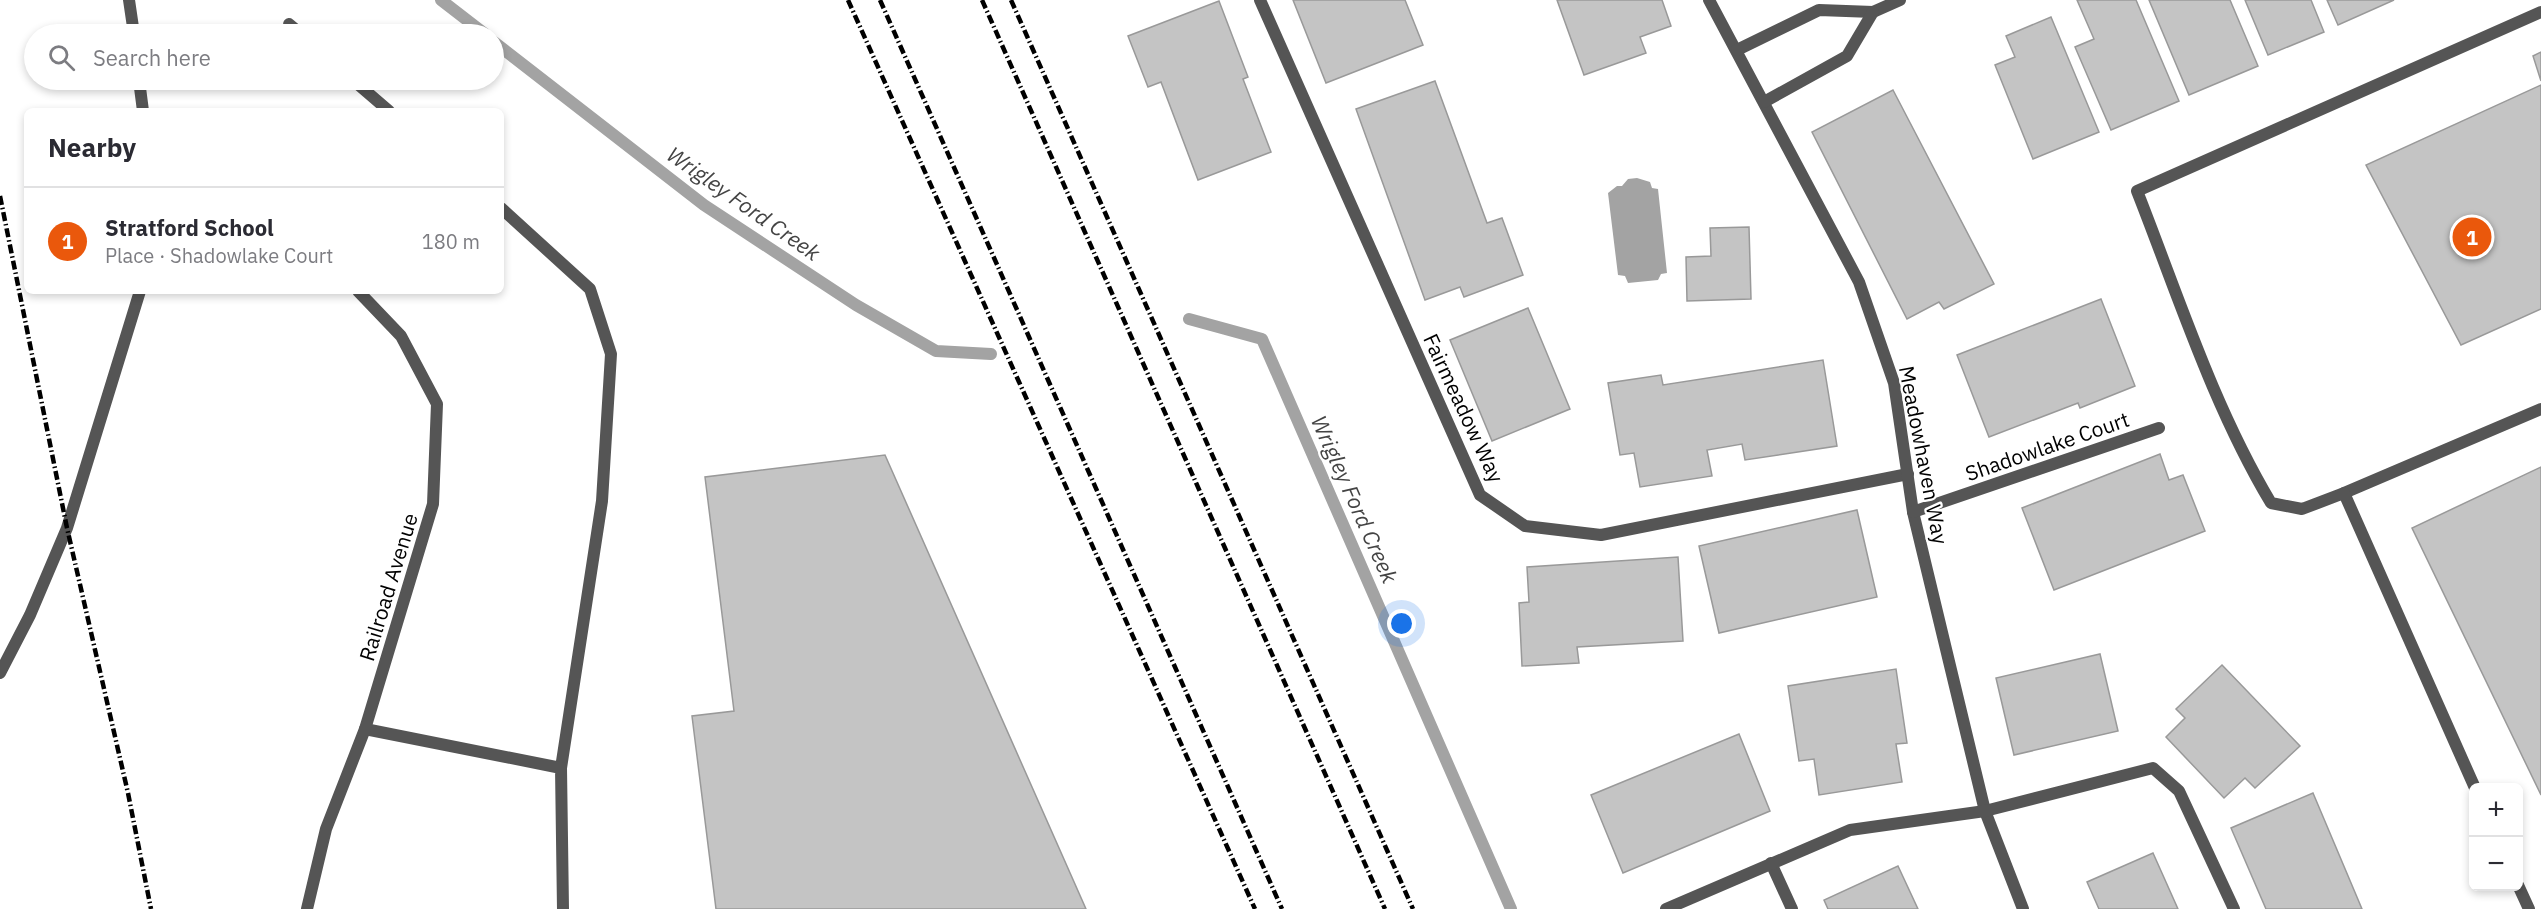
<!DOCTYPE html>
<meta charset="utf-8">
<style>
:root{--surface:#fff;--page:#f7f7f7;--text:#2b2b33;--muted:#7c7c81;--line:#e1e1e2;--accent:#ea580c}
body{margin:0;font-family:"IBM Plex Sans",sans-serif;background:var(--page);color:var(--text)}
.controls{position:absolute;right:18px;bottom:18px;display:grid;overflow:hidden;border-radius:9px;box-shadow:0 3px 9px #0003}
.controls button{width:54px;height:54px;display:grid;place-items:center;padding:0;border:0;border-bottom:2px solid var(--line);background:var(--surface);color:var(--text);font:30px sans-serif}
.you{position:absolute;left:1402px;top:624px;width:21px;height:21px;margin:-15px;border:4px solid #fff;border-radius:50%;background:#1a73e8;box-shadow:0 0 0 9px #1a73e833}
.badge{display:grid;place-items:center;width:39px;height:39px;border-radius:50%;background:var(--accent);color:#fff;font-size:20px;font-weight:700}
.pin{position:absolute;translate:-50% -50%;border:3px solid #fff;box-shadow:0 2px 6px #0006}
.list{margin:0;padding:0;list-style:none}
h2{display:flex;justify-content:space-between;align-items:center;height:78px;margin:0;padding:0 24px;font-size:26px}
h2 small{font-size:20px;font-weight:400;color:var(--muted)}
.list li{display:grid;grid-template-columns:39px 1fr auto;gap:18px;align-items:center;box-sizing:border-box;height:108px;padding:0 24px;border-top:2px solid var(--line)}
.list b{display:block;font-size:22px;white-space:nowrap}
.list p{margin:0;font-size:20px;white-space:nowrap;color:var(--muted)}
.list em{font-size:20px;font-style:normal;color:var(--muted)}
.icon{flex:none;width:33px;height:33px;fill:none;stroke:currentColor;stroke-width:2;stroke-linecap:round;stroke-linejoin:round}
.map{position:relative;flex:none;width:2541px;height:909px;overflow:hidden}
.search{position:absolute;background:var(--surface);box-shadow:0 3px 9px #0003;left:24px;top:24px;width:480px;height:66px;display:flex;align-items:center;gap:15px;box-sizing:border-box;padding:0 21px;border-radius:33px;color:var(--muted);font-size:22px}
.panel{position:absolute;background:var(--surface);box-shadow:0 3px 9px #0003;left:24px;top:108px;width:480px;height:186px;border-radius:9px}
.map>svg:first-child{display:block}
.water{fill:#a3a3a3}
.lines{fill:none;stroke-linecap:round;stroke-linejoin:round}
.stream{stroke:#a3a3a3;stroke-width:12}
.building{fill:#c4c4c4;stroke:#999;stroke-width:1.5}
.lane{stroke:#555;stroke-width:12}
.street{stroke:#555;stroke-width:12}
.rail{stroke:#000;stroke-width:4.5;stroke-dasharray:9 3 1.5 3;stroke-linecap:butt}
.labels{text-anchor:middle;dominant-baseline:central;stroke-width:4.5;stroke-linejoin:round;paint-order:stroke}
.street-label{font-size:21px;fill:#000;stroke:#fff}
.water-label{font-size:22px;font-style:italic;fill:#444;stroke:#fff}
</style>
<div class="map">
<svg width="2541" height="909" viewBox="0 0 2541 909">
<rect width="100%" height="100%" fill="#fff"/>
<polygon class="water" points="1637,178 1650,182 1652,188 1658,189 1667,273 1661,274 1658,280 1628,283 1625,276 1618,275 1608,193 1617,186 1622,186 1628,179"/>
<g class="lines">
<g class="stream">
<polyline points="441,0 485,34"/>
<polyline points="494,42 704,205 856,305 936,351 991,354"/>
<polyline points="1189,319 1262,339 1511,909"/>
</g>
</g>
<g class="building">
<polygon points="1293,0 1405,0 1423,45 1326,83"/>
<polygon points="1557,0 1662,0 1671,26 1640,37 1646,53 1584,75"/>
<polygon points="2077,0 2136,0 2179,101 2111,130 2075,47 2094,39"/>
<polygon points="2149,0 2230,0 2258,66 2189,95"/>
<polygon points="2245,0 2311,0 2324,32 2268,55"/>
<polygon points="2327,0 2394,0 2338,25"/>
<polygon points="1219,1 1248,77 1243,79 1271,152 1198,180 1161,82 1148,87 1128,36"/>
<polygon points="2051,17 2099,132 2033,159 1995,65 2015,57 2006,36"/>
<polygon points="2541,52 2541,81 2533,56"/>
<polygon points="1435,81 1487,223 1502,218 1523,275 1464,297 1460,287 1425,300 1356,109"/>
<polygon points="2541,85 2541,309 2461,345 2366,165"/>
<polygon points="1893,90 1994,284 1944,309 1939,302 1907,319 1812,132"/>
<polygon points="1749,227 1751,299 1687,301 1686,257 1711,256 1710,228"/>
<polygon points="2101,299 2135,386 2080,408 2078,403 1989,437 1957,355"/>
<polygon points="1528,308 1570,409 1492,441 1450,340"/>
<polygon points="1823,360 1837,446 1745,460 1742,444 1707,450 1712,476 1640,487 1634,453 1620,455 1608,383 1661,375 1663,385"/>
<polygon points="2160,454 2169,480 2183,475 2205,531 2054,590 2022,508"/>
<polygon points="885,455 1086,909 716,909 692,716 734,711 705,477"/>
<polygon points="2541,467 2541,795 2412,528"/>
<polygon points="1857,510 1877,597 1719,633 1699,546"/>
<polygon points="1678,557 1683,641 1577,647 1579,663 1522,666 1519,603 1529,602 1527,567"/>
<polygon points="2100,654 2118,731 2014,755 1996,678"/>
<polygon points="2222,665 2300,746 2255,788 2245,778 2224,798 2166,737 2185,718 2176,709"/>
<polygon points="1896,669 1907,743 1896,744 1902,782 1819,795 1814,759 1799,761 1788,686"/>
<polygon points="1739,734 1770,811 1623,873 1591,795"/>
<polygon points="2313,793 2362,909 2266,909 2231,828"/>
<polygon points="2153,853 2178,909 2099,909 2087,882"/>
<polygon points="1898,866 1918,909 1828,909 1824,900"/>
</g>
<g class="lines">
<g class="lane">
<polyline points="289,24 301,34"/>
<polyline points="353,80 389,111"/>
<polyline points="501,208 590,289 611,354 602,501 561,768"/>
<polyline points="2344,493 2541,409"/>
<polyline points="365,729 561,768 563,909"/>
<path d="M 2475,788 L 2344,493 L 2302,509 L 2271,503 C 2213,406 2178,295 2137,191 L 2541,12"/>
<polyline points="2518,885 2529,909"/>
</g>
<g class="street">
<polyline points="129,0 134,34"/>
<polyline points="1260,0 1480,495 1525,526 1601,535 1908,474"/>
<polyline points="1709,0 1859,282 1894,383 1913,512 1985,811 2023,909"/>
<polyline points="1737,50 1819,10 1873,12 1900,0"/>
<polyline points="139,80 143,111"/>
<polyline points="1764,102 1847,56 1873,12"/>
<polyline points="1913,512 2159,428"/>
<polyline points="0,673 30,615 67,528 140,291"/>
<polyline points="1771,863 1792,909"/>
<polyline points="307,909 326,829 365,729 433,504 437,404 401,336 358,291"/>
<polyline points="1666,909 1850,830 1985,811 2153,768 2179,791 2234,909"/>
</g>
<g class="rail">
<polyline points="848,0 1255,909"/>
<polyline points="880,0 1282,909"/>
<polyline points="982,0 1385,909"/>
<polyline points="1011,0 1413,909"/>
<polyline points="0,196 67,528 128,793 151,909"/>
</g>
</g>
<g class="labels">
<g class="street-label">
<text transform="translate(1464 408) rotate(65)">Fairmeadow Way</text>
<text transform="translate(2047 446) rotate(-19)">Shadowlake Court</text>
<text transform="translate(1924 455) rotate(79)">Meadowhaven Way</text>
<text transform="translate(388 587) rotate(-73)">Railroad Avenue</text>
</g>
<g class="water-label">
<text transform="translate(744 203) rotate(35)">Wrigley Ford Creek</text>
<text transform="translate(1355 499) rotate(66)">Wrigley Ford Creek</text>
</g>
</g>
</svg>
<div class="controls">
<button>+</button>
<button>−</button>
</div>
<div class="you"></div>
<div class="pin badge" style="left:2472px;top:237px">1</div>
<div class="search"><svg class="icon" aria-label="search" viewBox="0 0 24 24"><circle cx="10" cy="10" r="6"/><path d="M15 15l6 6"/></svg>Search here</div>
<section class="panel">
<h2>Nearby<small></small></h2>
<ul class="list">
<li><span class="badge">1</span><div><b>Stratford School</b><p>Place · Shadowlake Court</p></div><em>180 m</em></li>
</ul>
</section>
</div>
